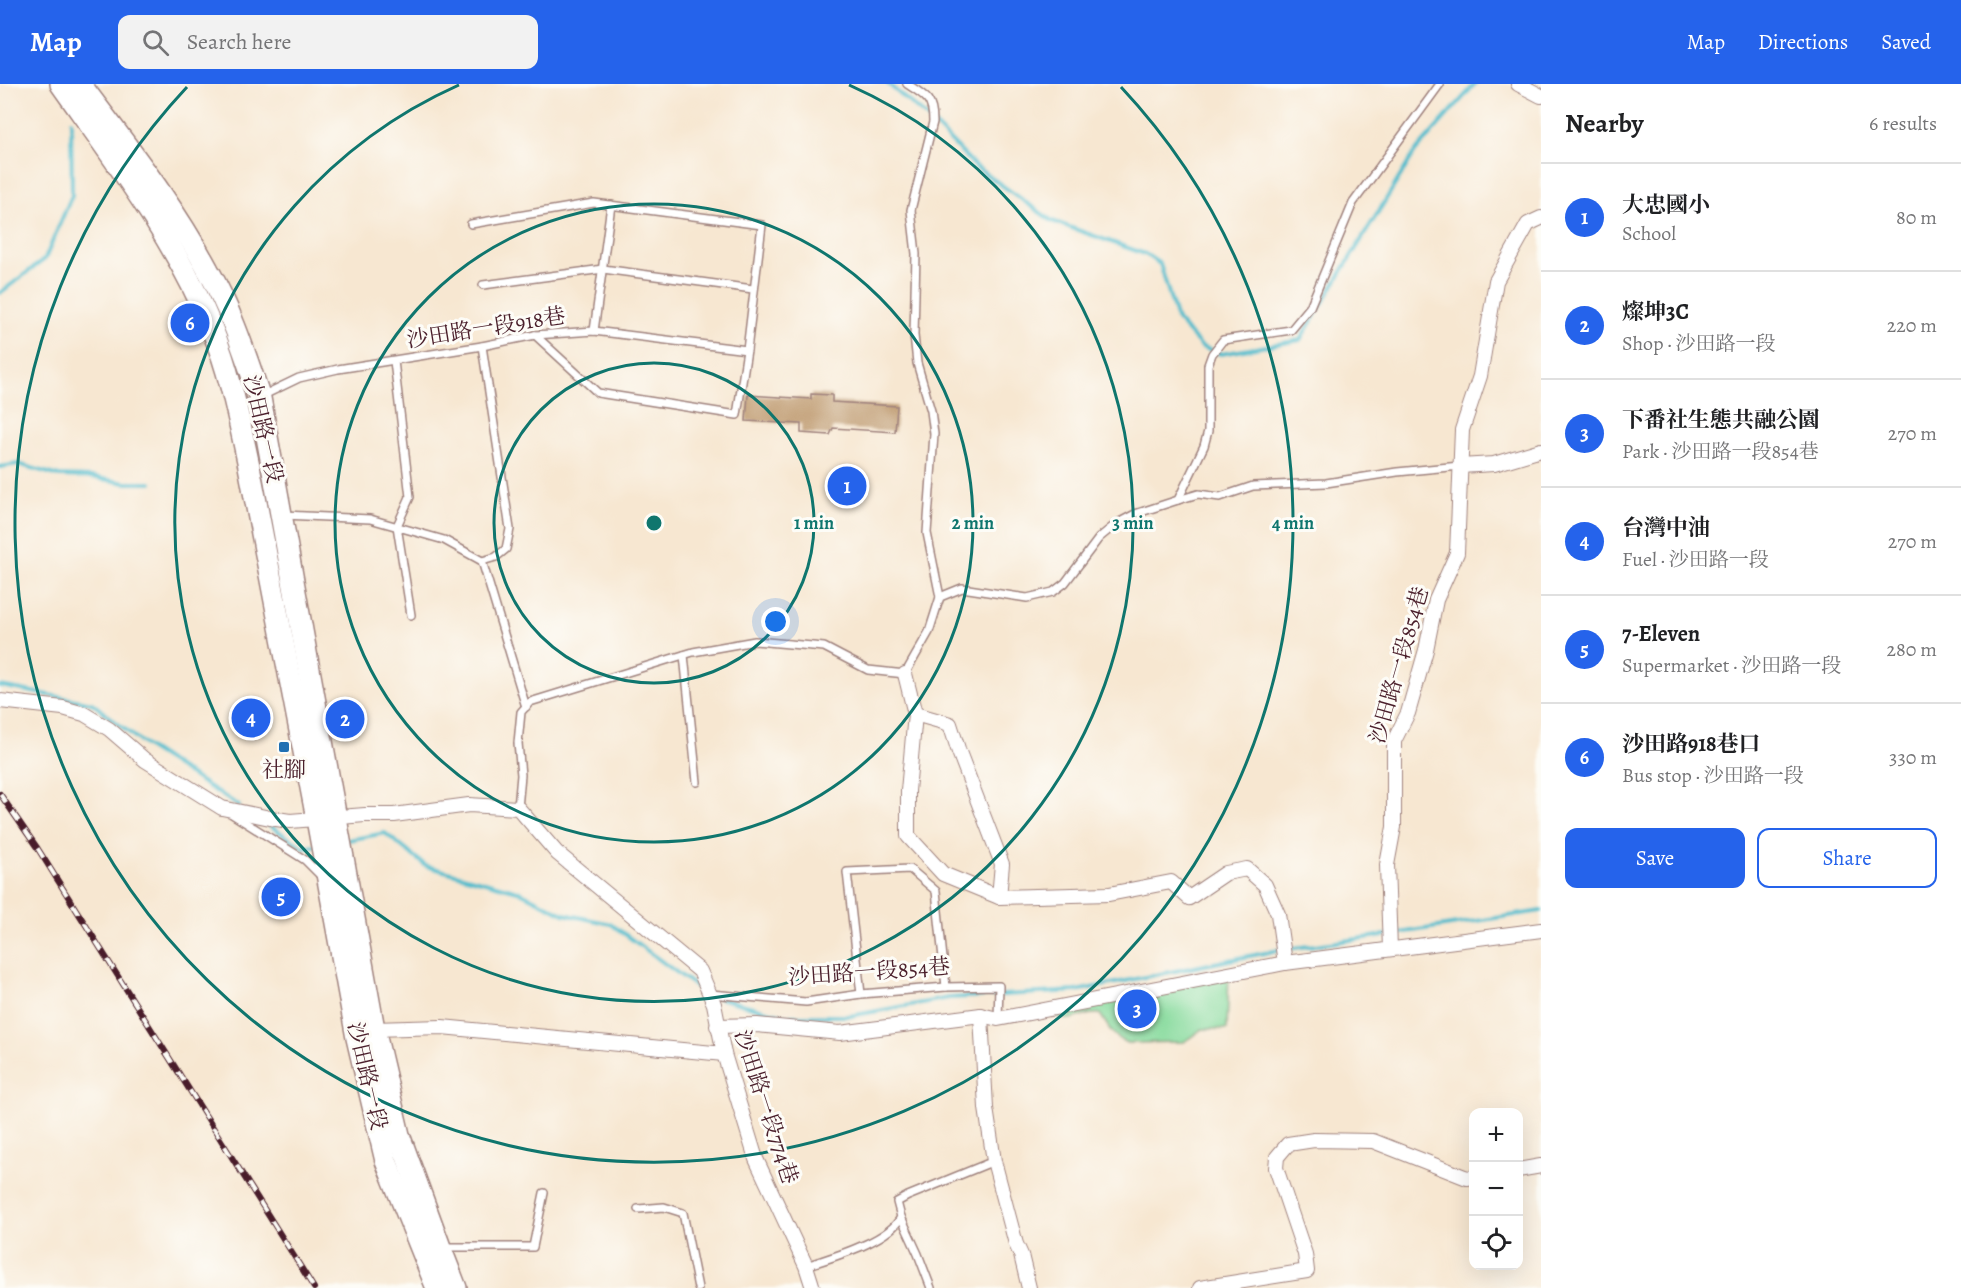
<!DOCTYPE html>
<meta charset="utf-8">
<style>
:root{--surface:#fff;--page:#f2f2f2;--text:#202124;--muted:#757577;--line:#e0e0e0;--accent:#2563eb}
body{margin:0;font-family:Alegreya,"Noto Serif TC",serif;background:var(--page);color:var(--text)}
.controls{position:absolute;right:18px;bottom:18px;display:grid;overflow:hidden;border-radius:12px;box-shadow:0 6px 24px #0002}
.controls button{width:54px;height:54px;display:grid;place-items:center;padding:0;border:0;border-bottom:2px solid var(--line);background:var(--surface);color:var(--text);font:30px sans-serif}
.you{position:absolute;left:776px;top:538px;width:21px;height:21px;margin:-15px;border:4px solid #fff;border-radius:50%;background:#1a73e8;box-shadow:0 0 0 9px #1a73e833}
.badge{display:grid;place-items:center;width:39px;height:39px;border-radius:50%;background:var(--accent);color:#fff;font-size:20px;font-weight:700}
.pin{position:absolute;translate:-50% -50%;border:3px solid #fff;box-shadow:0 2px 6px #0006}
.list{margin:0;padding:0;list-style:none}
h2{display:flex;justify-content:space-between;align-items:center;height:78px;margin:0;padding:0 24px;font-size:26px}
h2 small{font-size:20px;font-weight:400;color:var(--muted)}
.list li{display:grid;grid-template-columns:39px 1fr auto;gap:18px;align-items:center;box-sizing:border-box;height:108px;padding:0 24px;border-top:2px solid var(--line)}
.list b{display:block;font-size:22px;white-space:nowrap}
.list p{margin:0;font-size:20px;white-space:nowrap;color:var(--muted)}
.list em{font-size:20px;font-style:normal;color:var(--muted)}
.actions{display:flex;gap:12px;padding:18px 24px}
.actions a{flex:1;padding:14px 0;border:2px solid var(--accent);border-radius:12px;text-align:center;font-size:21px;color:var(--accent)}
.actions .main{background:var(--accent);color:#fff}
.icon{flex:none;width:33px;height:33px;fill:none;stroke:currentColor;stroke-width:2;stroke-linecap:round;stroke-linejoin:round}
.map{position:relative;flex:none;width:1541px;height:1204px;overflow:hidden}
header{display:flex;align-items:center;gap:36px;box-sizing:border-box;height:84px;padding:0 30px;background:var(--accent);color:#fff}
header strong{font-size:28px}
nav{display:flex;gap:33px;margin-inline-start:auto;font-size:21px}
.search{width:420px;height:54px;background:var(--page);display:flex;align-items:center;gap:15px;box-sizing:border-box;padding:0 21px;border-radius:12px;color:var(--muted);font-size:22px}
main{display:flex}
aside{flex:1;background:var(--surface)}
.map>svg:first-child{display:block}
.green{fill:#86da9c;stroke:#687c64;stroke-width:1.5}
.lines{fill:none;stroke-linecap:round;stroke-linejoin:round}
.stream{stroke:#51bccc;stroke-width:4}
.building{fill:#c19e74}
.lane-casing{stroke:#a0837e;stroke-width:10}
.street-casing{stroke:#a0837e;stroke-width:16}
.primary-casing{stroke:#a0837e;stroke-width:24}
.lane{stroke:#fff;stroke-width:7}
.street{stroke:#fff;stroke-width:14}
.primary{stroke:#fff;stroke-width:21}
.rail-casing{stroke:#4a1f2b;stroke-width:6}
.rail{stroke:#fdfcf7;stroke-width:4;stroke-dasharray:11;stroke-linecap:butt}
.ring{fill:none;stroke:#0f766e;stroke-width:3}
.poi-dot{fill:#1f6fb2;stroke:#fdfcf7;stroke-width:2}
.labels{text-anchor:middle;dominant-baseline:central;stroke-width:6;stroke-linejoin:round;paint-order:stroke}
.street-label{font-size:22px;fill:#4a1f2b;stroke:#fdfcf7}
.poi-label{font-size:22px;fill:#4a1f2b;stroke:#fdfcf7}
.centre{fill:#0f766e;stroke:#fdfcf7;stroke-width:3}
.ring-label{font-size:18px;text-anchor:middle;font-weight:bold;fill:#0f766e;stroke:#fdfcf7;stroke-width:6;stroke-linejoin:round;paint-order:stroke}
</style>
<header>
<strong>Map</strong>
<div class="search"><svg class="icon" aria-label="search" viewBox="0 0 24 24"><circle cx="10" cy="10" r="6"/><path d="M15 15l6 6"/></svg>Search here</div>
<nav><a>Map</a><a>Directions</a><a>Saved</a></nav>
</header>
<main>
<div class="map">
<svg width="1541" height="1204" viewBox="0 0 1541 1204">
<rect width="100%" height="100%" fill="#fdfcf7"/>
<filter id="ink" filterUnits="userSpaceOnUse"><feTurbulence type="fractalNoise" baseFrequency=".0167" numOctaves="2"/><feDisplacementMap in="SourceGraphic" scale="12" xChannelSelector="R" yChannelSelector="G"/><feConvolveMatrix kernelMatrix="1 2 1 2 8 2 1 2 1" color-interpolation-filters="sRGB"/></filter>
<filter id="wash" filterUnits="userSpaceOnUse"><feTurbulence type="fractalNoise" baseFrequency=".008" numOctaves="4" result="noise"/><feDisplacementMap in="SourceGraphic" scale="24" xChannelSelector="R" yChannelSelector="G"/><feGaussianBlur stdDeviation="1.35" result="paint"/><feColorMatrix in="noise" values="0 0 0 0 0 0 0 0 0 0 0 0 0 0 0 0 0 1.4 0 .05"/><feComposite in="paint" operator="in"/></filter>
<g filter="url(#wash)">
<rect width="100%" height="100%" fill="#f7e7d1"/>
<path class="green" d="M 1229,887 L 1227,945 L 1202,945 L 1184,958 L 1127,959 L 1119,955 L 1111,947 L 1100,930 C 1077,928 1071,944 1049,928 Z"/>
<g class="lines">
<g class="stream">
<polyline points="888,0 928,34 975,82 1052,137 1145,170 1160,180 1177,236 1202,263 1221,270 1300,256 1415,68 1475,0"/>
<polyline points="0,209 45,175 72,111 71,37"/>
<polyline points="0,383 18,380 59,392 91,393 126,399 151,399"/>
<polyline points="0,602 92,619 150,665 239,722"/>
<polyline points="266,739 304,764 314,762"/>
<polyline points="348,756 385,749 426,782 518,807 564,830 611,840 706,910"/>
<polyline points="1393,850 1541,827"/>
<polyline points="1287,865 1386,851"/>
<polyline points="719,914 786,932 850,932 949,914 1076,907 1279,866"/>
</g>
</g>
<g id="blocks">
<polygon class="building" points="811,310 832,311 832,318 897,322 895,348 833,344 830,351 801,349 801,340 746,337 748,311 811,315"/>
</g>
</g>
<g filter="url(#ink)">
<use href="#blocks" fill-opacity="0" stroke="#a0837e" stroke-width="1.5"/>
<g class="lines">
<g class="lane-casing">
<g id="lane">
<polyline points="471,140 594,119 762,141 747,266 737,331 598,309 535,251"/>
<polyline points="483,201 603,185 753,205"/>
<polyline points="594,247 611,121"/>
<polyline points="482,262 510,445 506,465 496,473 482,477"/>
<polyline points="394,277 410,413 397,442 411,531"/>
<polyline points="239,323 299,294 338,285 482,262 535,251 594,247 747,266"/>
<polyline points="1178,416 1198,410 1220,413 1253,402 1326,399 1397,388 1460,382"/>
<polyline points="284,431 370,435 444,456 482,477 526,623"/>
<polyline points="940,513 962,504 1027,514 1053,508 1065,499 1099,454 1116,440 1135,430 1178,416 1204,362 1208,347 1208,281 1212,270 1223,256 1291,246 1310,223 1353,119 1440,0"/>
<polyline points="684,571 697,698"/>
<path d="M 518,724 L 521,691 L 518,659 L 521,628 L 530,618 L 693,568 L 755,557 L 824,563 L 868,586 L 905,590 L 929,548 L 940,513 L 927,449 L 934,350 L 931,327 L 917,279 L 914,251 L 916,170 L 911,126 L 933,38 C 933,15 926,12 907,0"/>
<polyline points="232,730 305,776 321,792"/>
<polyline points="710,910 806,918 861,910 946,903 999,902 998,935"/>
<polyline points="861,910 847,788 910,785 936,807 946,903"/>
<polyline points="638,1125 664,1123 683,1129 698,1204"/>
<polyline points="901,1133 918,1170 931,1204"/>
<polyline points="444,1163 533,1163 544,1109"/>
<path d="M 806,1182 C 832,1173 888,1158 901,1133 L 897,1118 L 908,1112 L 994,1077"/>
</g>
</g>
<g class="street-casing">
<g id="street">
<polyline points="1518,0 1541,12"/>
<polyline points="1460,382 1494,380 1541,366"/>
<polyline points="905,590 915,630 908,707 908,752 943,790 999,813 1109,810 1171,798 1189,814 1226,789 1247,785 1265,801 1278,830 1285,879"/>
<polyline points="0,617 63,624 84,630 109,645 145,676 222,724 270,734 290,737 365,731 394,731 469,721 518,724 557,769 700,887 714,920 724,970 756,1075 806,1182 813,1204"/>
<polyline points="915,630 950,640 959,668 1002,780 999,813"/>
<polyline points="1390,865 1387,781 1394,743 1394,657 1408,629 1426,566 1436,516 1457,469 1462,346 1480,292 1496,197 1528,140 1541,134"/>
<polyline points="981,931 986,1024 994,1077 1016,1160 1021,1171 1029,1204"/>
<polyline points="717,942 757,941 840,949 981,931 998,935 1285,879 1541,846"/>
<polyline points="374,945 442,943 724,970"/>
<polyline points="1518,1086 1541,1082"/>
<polyline points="1200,1204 1307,1187 1305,1170 1276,1084 1277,1073 1288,1060 1314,1056 1373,1057 1467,1094 1474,1093"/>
</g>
</g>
<g class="primary-casing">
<g id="primary">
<path d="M 61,0 C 116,78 176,156 212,245 C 230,288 239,336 249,382 L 317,735 L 357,954 L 386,1077 L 437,1204"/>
<path d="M 80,0 C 125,60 172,119 208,186 C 231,226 245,270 260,314 L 374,945 L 399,1051 L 440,1163 L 456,1204"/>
</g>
</g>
<use href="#lane" class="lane"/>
<use href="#street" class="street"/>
<use href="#primary" class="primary"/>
<g class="rail-casing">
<polyline id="rail" points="0,710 38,765 314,1204"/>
</g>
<use href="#rail" class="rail"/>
</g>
</g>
<g class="ring">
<circle cx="654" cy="439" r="160"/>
<circle cx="654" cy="439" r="319"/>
<path d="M849 1A479 479 0 1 1 459 1"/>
<path d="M1121 3A639 639 0 1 1 187 3"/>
</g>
<rect class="poi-dot" x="278" y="657" width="12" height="12" rx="3"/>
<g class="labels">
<g class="street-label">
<text transform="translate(486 244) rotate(-9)">沙田路一段918巷</text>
<text transform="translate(263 345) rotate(77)">沙田路一段</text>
<text transform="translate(1399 581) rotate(-74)">沙田路一段854巷</text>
<text transform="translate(869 888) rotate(-4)">沙田路一段854巷</text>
<text transform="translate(367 992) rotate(77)">沙田路一段</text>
<text transform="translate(766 1023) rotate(72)">沙田路一段774巷</text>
</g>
<g class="poi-label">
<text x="284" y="686">社腳</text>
</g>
</g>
<circle cx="654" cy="439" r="9" class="centre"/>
<g class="ring-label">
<text x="814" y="445">1 min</text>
<text x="973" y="445">2 min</text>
<text x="1133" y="445">3 min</text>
<text x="1293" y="445">4 min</text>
</g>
</svg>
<div class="controls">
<button>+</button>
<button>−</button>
<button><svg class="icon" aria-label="locate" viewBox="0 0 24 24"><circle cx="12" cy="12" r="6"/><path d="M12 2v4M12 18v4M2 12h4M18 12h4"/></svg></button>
</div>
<div class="you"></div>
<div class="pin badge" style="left:847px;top:402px">1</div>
<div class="pin badge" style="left:345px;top:635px">2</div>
<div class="pin badge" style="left:1137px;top:925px">3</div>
<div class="pin badge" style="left:251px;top:634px">4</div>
<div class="pin badge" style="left:281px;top:813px">5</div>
<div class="pin badge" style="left:190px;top:239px">6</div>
</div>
<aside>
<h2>Nearby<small>6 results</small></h2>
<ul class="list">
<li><span class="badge">1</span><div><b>大忠國小</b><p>School</p></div><em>80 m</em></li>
<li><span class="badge">2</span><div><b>燦坤3C</b><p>Shop · 沙田路一段</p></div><em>220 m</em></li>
<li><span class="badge">3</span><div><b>下番社生態共融公園</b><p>Park · 沙田路一段854巷</p></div><em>270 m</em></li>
<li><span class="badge">4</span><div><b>台灣中油</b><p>Fuel · 沙田路一段</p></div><em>270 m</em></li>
<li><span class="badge">5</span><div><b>7-Eleven</b><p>Supermarket · 沙田路一段</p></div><em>280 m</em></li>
<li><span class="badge">6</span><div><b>沙田路918巷口</b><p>Bus stop · 沙田路一段</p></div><em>330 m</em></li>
</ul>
<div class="actions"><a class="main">Save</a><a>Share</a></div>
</aside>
</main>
